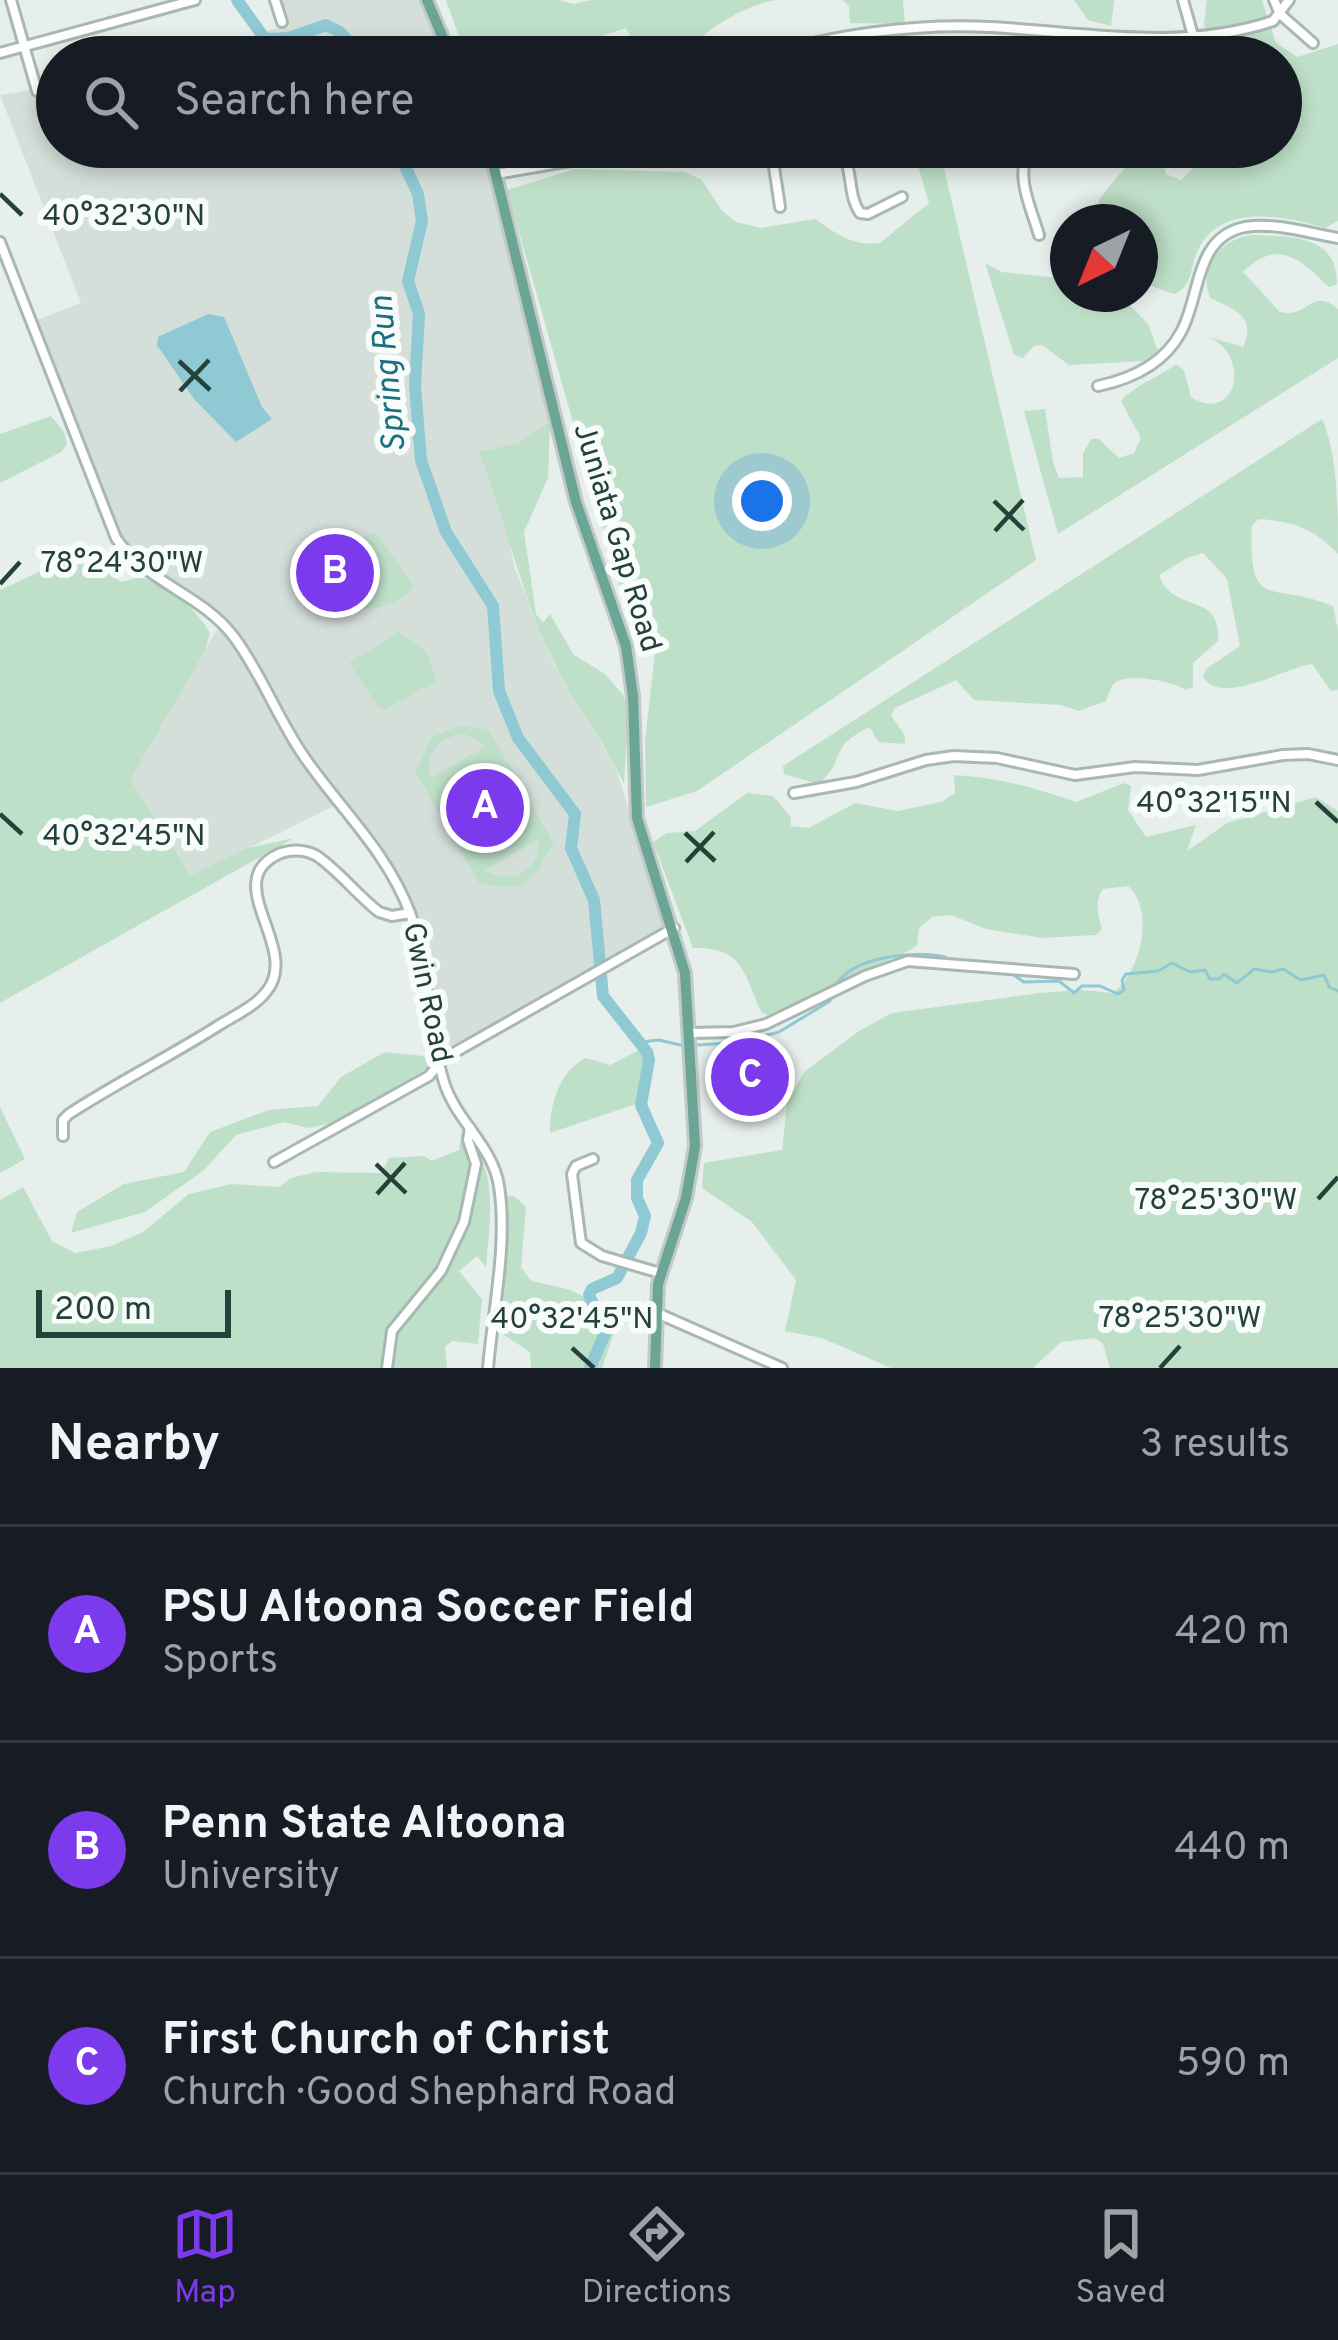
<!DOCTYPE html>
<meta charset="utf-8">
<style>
:root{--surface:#171b24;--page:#242831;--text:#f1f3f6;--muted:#9ea1a6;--line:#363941;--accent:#7c3aed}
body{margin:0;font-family:Overpass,sans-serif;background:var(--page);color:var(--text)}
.compass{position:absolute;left:1050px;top:204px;width:108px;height:108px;border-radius:50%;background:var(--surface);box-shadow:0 6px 18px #0003;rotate:223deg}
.scale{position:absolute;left:36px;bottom:30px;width:195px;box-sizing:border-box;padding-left:12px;border:6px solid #24423a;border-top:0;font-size:33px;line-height:42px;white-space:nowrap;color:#24423a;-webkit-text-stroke:9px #f7fbf9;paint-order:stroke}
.you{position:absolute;left:762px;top:501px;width:42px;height:42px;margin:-30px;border:9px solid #fff;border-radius:50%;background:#1a73e8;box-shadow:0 0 0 18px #1a73e833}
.badge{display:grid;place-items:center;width:78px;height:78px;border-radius:50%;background:var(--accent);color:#fff;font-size:39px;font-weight:700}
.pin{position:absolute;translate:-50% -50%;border:6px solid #fff;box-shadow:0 3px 12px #0006}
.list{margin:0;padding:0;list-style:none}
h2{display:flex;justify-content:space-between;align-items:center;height:156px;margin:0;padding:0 48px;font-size:51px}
h2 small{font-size:39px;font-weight:400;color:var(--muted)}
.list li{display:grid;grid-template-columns:78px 1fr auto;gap:36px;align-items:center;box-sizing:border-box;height:216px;padding:0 48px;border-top:3px solid var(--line)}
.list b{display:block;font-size:45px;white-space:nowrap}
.list p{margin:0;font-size:39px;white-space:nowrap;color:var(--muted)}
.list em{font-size:39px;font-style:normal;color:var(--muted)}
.icon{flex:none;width:66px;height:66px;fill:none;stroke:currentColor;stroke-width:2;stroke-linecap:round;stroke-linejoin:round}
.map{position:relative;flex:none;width:1338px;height:1368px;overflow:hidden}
.search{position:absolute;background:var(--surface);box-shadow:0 6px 18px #0003;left:36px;right:36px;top:36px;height:132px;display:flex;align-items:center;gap:30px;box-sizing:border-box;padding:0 42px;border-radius:66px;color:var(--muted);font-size:45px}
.sheet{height:804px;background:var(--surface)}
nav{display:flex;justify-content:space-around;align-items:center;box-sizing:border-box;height:168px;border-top:3px solid var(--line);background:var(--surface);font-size:33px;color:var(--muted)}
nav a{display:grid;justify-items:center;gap:6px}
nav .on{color:var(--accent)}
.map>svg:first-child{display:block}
.built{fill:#d4dfda}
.green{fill:#bfe0c8;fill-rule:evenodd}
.water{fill:#8ec9d4}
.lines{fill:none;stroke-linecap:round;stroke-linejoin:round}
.stream{stroke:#8ec9d4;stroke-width:3}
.river{stroke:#8ec9d4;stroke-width:12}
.minor-casing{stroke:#a8b8b2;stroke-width:14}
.major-casing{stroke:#c2cac8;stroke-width:16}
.minor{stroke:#fff;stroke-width:8}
.major{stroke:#6aa596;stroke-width:10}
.ticks{fill:none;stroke:#24423a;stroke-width:4.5}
.labels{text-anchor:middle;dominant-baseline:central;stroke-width:12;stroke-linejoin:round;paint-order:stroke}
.street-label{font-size:30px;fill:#24423a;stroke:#f7fbf9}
.water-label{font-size:33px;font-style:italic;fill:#1c6f80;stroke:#f7fbf9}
.ticks-label{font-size:30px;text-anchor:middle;fill:#24423a;stroke:#f7fbf9;stroke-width:12;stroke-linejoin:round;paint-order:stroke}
</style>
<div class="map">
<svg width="1338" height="1368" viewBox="0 0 1338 1368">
<rect width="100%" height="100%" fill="#e6efeb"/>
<g class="built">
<polygon points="279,0 421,0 445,57 197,57 285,25"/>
<polygon points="57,86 57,147 483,147 550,422 518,443 480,452 506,522 514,566 554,664 616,768 665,926 444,1055 421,938 385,860 344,801 192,876 129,779 222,621 147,568 123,543 37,320 81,303 0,95"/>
</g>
<g class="green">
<path d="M 446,0 L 559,0 L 573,4 L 592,0 L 775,0 C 740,7 704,31 680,57 L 627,57 L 630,36 L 626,28 C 610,35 592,32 596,57 L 466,57 Z"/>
<polygon points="843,0 903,0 905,24 850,23 849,6"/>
<polygon points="1074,0 1114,0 1111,26 1088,20"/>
<path d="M 1207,0 L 1262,0 L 1276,43 L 1297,57 L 1338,44 L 1338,221 L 1325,228 C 1284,216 1218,201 1196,254 C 1190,271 1192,286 1174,294 L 1140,282 L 1140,222 L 1099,222 L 1099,200 C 1116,179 1126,159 1156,153 L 1162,159 L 1166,174 L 1181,180 L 1199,162 L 1199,147 L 1281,147 L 1281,57 L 1216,57 L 1204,24 Z"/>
<path d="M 843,46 C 857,46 873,44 882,57 L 810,57 Z"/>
<path d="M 919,147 L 939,147 L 1036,560 L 697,791 L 646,807 L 645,741 L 656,643 L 641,611 L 619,584 L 507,190 L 575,169 L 685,172 L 702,180 L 722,211 L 736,222 L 761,228 L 815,219 C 835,233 854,247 880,243 L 929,203 L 916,159 Z"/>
<path d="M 1253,235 C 1291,237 1337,234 1337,284 L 1329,287 C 1301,260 1278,237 1243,272 L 1280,312 C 1308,319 1312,286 1338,309 L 1338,358 L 1058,534 L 1024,411 L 1045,409 L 1053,462 L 1059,478 L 1083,477 L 1083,453 L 1091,439 L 1099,439 L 1119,458 L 1134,453 L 1141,438 L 1121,401 C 1136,384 1158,378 1176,364 L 1184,370 L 1191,397 C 1235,425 1253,358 1209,337 L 1243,347 C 1257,318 1235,309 1210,298 C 1198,266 1221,238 1253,235 Z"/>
<polygon points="985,263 1002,272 1068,279 1068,294 1119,294 1148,324 1158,351 1145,361 1069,365 1042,345 1034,346 1023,358 1014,355"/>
<polygon points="51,416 64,432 67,444 61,452 0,483 0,434"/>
<path d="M 1322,419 C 1338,454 1338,511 1338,554 C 1315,529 1293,521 1259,519 L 1252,525 C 1248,614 1270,580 1333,606 L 1338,630 L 1338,690 L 1331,691 L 1312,664 C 1284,668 1221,707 1203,677 L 1206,669 L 1240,646 L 1227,579 L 1203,553 L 1187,558 L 1159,575 C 1172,615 1222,590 1218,641 L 1193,663 L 1193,687 L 1185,690 C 1174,681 1127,673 1115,683 C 1111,685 1108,697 1106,701 L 1078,711 L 1061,705 L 974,700 L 956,680 L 895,708 L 891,715 L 905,736 L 905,744 L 878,742 L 870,727 C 826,747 848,760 818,784 L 784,774 L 783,766 Z"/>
<path d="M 550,422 L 548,478 L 524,532 L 536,614 L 543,623 L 550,614 L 574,655 L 605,674 L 624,696 L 628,720 L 624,784 C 604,741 574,704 554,662 C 521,595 506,522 479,452 L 518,443 Z"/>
<path d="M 370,533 L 377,534 L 414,587 C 382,621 334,613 317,570 Z"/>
<path d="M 77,554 L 121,582 C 127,581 134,578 140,578 C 165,579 199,613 210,633 L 205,651 L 130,779 L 191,875 L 248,848 L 294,838 L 0,1003 L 0,590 Z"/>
<polygon points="398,632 425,650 437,681 386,709 379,708 349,663"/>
<path d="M 461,725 L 482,730 L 487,727 L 554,844 C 540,859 539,883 511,887 C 500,888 491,883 480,885 L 414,769 L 419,765 L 432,737 ZM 465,734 L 487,746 L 430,778 C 425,753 440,736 465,734 ZM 538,839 C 541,871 511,887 484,870 Z"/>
<path d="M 954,775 C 996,777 1037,788 1076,802 L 1124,783 L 1131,786 L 1128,810 L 1146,837 L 1196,825 L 1187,851 L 1227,823 L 1316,797 L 1338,811 L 1338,1368 L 1110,1368 L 1103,1344 L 1095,1338 L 1061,1342 L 1033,1368 L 891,1368 L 822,1338 L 785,1331 L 796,1280 L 752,1222 L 702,1188 L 704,1163 L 782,1150 L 787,1104 L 804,1072 L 859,1031 L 892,1013 L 1040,993 L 1081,990 L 1113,993 C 1140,973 1156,911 1128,886 L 1103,889 C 1094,901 1098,915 1102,929 L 1096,935 L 1042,938 L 986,929 L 951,915 L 932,917 L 919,928 L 917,945 L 910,950 L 768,1015 L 762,1013 C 743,974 745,947 693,948 L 653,842 L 667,833 L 695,831 L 747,793 L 773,796 L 791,817 L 791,826 L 809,828 L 855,803 L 898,811 L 941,802 L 955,793 Z"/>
<path d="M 639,1050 L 646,1055 L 647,1079 L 639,1103 L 550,1133 C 549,1105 560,1070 586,1058 L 610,1065 Z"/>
<polygon points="385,1052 424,1056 428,1068 333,1123 308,1128 284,1122 236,1135 203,1171 145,1212 71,1233 77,1212 124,1184 184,1172 210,1132 269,1110 318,1106 341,1077"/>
<polygon points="0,1107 25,1159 0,1173"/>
<path d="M 462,1131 C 500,1169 490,1217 486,1267 L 477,1256 L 459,1271 L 482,1299 L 478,1344 L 453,1341 L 445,1346 L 447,1368 L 0,1368 L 0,1200 L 23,1187 L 52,1241 L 75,1253 L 111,1246 L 143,1232 L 189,1194 L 232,1184 L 279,1187 L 291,1178 L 316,1172 L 381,1173 L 389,1158 L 424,1156 L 432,1161 L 459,1150 Z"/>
<path d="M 514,1196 L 526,1207 L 521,1267 L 531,1281 C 573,1290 594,1292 614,1333 L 602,1368 L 531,1368 L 530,1352 L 504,1335 L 495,1322 L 506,1197 Z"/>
</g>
<polygon class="water" points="208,314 224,317 262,407 272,419 236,442 194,399 157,345 158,337"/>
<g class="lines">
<g class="stream">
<polyline points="959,960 967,961"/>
<polyline points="1015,976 1024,982 1059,981 1074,993 1082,986 1100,986 1118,994 1124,990 1122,980 1126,974 1158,971 1172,963 1190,972 1205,970 1210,979 1219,979 1224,974 1237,983 1254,969 1272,972 1283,969 1301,980 1324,975 1329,987 1338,991"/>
<path d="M 835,987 C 851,956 914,950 945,957"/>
<polyline points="641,1042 659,1040 684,1046"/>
<polyline points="740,1042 779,1032 830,1001"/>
<polyline points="698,1045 728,1043"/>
</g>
<g class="river">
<polyline points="237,0 265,39 289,38 326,25 340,32 362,57"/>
<polyline points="396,147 418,194 422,221 408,281 419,314 415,386 421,460 446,532 493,606 499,691 518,738 575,814 571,848 594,900 603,996 647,1052 649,1060 641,1105 658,1143 637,1180 637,1198 645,1216 641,1233 617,1278 592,1289 589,1295 606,1331 590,1368"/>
</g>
<g class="minor-casing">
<g id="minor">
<polyline points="11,0 37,91"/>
<polyline points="275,0 282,22"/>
<polyline points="1183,0 1199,57"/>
<polyline points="1274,0 1280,14 1313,43"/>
<polyline points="0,53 195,0"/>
<path d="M 764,57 C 830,34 920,23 990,27 C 1085,32 1181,52 1273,21 L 1289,0"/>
<polyline points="771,147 780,207"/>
<path d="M 838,147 C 855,167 846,193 860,213 L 868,214 L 902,197"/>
<path d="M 1031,147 C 1013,173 1031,207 1039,235"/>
<polyline points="496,174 652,147"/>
<path d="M 0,242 L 116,538 C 146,583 202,594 234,637 C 261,673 277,717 303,755 C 339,808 387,851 410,913 C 430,967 427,1027 444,1082 C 456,1121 493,1146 499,1186 C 508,1244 493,1310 488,1368"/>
<path d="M 1098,386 C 1131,379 1164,364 1181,332 C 1201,296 1194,237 1245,227 C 1275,222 1309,233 1338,238"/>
<polyline points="794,793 856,782 926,760 954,756 997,758 1075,775 1135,767 1198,770 1283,755 1308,754 1338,760"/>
<polyline points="690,1033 734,1032 766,1024 865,976 908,961 1074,974"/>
<path d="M 63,1136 L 63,1120 L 69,1114 C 118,1082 171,1056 221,1024 C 236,1015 255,1006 266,992 C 303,949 216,880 281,853 C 293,849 307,850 317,856 C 340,872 357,895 379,912 L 392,916 L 410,913"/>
<polyline points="593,1159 576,1166 572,1174 581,1243 602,1256 660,1273"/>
<polyline points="274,1162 429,1076 443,1059 674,928"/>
<polyline points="657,1313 782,1368"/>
<polyline points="387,1368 392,1331 441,1271 464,1222 476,1164 468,1140 470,1128"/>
</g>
</g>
<g class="major-casing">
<g id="major">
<polyline points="427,0 451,57"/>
<polyline points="489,147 576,502 626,646 633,696 637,818 685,973 695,1146 686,1198 658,1284 655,1368"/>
</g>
</g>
<use href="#minor" class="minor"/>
<use href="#major" class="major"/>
</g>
<path class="ticks" d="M 0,194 L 22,215M 179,361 L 210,390M 180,391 L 209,360M 994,501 L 1024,530M 995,531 L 1023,500M 0,584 L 20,562M 1316,802 L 1338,822M 0,814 L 22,834M 685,833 L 715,861M 686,862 L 714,832M 376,1164 L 406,1193M 377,1194 L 405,1163M 1318,1199 L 1338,1177M 572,1348 L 594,1368M 1160,1368 L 1180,1346"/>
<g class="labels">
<g class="street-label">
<text transform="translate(616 538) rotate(73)">Juniata Gap Road</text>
<text transform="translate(426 993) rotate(78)">Gwin Road</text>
</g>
<g class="water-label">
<text transform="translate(390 374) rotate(-95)">Spring Run</text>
</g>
</g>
<g class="ticks-label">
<text x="124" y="225">40°32'30"N</text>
<text x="122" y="572">78°24'30"W</text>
<text x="1214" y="812">40°32'15"N</text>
<text x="124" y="845">40°32'45"N</text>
<text x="1216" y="1209">78°25'30"W</text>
<text x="1180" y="1327">78°25'30"W</text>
<text x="572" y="1328">40°32'45"N</text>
</g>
</svg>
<svg class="compass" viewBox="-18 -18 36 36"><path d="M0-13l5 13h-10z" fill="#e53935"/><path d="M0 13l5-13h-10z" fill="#9ea1a6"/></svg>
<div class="scale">200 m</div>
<div class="you"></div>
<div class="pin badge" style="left:485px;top:808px">A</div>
<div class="pin badge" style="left:335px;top:573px">B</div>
<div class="pin badge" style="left:750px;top:1077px">C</div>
<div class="search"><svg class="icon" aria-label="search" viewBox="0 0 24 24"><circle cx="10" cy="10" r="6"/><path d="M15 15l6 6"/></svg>Search here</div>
</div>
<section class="sheet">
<h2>Nearby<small>3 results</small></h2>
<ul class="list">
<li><span class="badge">A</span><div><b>PSU Altoona Soccer Field</b><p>Sports</p></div><em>420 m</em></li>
<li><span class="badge">B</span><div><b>Penn State Altoona</b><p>University</p></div><em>440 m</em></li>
<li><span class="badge">C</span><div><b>First Church of Christ</b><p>Church · Good Shephard Road</p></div><em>590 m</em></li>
</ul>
</section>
<nav>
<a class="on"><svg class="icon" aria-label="map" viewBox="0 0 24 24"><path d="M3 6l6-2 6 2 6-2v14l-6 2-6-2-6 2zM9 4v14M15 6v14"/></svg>Map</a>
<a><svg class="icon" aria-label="directions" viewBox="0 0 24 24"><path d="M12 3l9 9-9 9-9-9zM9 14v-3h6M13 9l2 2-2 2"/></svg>Directions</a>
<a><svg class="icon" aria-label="saved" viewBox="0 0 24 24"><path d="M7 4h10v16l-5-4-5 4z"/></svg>Saved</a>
</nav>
